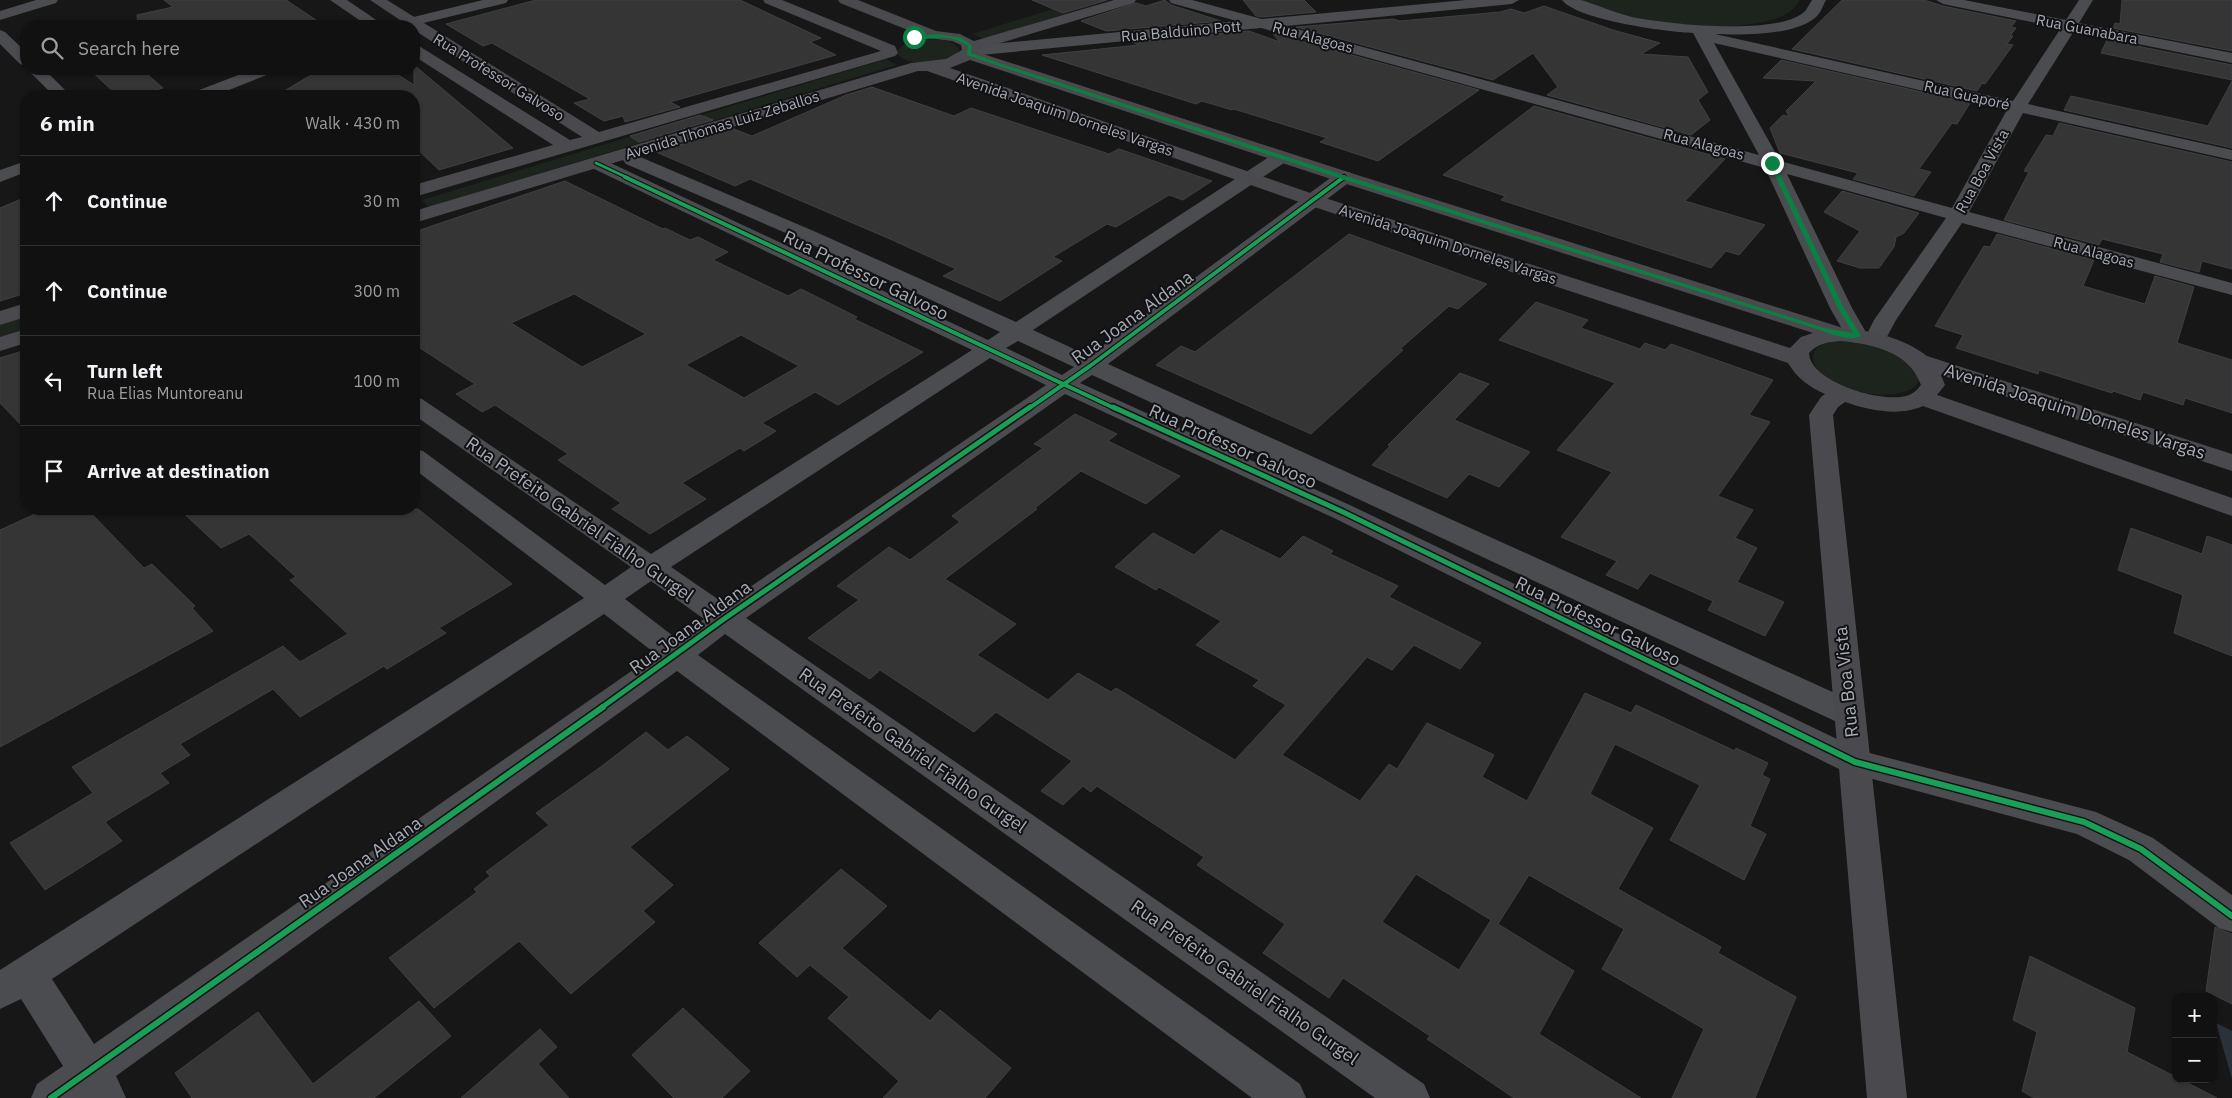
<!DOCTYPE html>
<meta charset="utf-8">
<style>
:root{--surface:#111;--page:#1e1f1f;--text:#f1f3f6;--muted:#9c9d9f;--line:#303131}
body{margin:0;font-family:"IBM Plex Sans",sans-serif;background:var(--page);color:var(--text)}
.controls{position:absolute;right:15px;bottom:15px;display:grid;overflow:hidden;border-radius:10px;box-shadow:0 1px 4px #0004}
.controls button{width:45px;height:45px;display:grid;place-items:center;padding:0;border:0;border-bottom:1px solid var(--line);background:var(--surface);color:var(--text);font:25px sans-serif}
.stop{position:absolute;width:15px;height:15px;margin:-11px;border:4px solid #0b8043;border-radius:50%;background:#fff}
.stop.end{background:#0b8043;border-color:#fff;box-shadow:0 1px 5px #0008}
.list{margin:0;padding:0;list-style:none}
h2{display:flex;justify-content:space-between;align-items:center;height:65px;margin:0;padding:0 20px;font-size:21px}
h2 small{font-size:16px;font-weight:400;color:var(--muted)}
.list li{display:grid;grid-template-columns:32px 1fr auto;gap:15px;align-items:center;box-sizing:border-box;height:90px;padding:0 20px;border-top:1px solid var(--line)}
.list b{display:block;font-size:19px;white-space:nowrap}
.list p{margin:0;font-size:16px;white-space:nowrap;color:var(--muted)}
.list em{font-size:16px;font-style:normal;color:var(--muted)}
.icon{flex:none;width:28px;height:28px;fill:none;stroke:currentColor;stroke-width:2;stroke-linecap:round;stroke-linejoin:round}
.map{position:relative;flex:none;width:2232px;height:1098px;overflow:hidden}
.search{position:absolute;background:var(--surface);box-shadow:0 1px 4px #0004;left:20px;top:20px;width:400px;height:55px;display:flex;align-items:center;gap:12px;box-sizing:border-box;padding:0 18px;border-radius:20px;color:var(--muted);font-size:19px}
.panel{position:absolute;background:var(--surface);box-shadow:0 1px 4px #0004;left:20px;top:90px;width:400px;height:425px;border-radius:20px}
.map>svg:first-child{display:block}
.green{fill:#1d241e}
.water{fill:#2a3239}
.building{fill:#353536;stroke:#3f4043;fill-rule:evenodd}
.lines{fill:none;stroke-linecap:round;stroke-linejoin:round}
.street{fill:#4b4c50;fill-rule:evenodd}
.secondary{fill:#4a4a4e;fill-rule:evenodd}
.cycleway-far3-casing{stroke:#111113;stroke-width:5}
.cycleway-far2-casing{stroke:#111113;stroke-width:6}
.cycleway-far1-casing{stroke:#111113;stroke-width:8}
.cycleway-casing{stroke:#111113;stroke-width:9}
.cycleway-far3{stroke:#1a9f57;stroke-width:3}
.cycleway-far2{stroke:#1a9f57;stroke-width:4}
.cycleway-far1{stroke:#1a9f57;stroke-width:5}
.cycleway{stroke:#1a9f57;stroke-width:6}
.route{fill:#0b8043}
.labels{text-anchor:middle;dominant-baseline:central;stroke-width:4;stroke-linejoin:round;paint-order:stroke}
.far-street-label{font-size:15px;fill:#a8adb8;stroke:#111113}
.street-label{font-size:18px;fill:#a8adb8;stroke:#111113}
</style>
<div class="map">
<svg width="2232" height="1098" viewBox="0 0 2232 1098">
<rect width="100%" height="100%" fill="#171717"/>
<g class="green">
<polygon points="1082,0 1110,0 983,39 972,34"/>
<path d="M 1579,0 L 1799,0 L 1799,1 C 1781,38 1668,25 1634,18 C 1615,14 1597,6 1579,0 Z"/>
<path d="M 931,39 L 949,41 L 959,48 L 958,52 C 945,64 910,68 897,54 L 897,51 L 905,44 Z"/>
<polygon points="886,59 896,65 429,207 422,200"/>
<polygon points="26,317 26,330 0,338 0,325"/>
<path d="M 1833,341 C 1858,340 1886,345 1906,360 C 1941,388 1896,398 1872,394 C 1860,392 1848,389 1836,383 C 1812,371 1800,349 1833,341 Z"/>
</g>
<polygon class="water" points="2216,1023 2232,1031 2232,1079"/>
<g class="building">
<polygon points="164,0 286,0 325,26 138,26 137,15 173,7"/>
<polygon points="536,0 740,0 821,38 810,42 836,55 670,102 680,107 625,122 623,116 604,121 574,103 590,99 492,43 483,46 446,24"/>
<polygon points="1032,0 1107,0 1063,13"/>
<polygon points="1165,0 1171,5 1221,21 1106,31 1081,21 1136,3 1146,6"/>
<polygon points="1243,0 1304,0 1316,12 1262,17 1256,16"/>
<polygon points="1842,0 1924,0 1943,6 2016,21 2011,27 2016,28 2010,36 2013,36 2007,44 2013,45 1985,84 1982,83 1977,91 1792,49"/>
<polygon points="2122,0 2232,0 2232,51 2113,28 2115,23 2120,24"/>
<polygon points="1544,6 1613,30 1660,43 1641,54 1688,57 1708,92 1698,100 1710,120 1691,135 1547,95 1558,87 1533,53 1493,80 1296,27 1393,19 1400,21 1500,12 1511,9 1524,13"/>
<polygon points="1249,31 1280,42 1272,33 1479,90 1378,161 1320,142 1327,138 1234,109 1232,110 1202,101 1196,104 1042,55 1139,45 1132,42"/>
<polygon points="2107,40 2232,65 2232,80 2101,53"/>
<polygon points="1781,60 1970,103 1957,124 1952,123 1919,169 1931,172 1914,196 1853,179 1858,173 1780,153 1770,128 1783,115 1789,117 1786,111 1816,81 1763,78"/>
<polygon points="414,65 513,148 439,170 414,146 414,96 276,96 321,69 389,69 414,85"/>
<polygon points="89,69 141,69 163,88 132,96 118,96"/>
<polygon points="2232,81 2232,148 2064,110 2071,96 2208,126"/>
<polygon points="872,87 954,116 971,108 1109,154 1119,149 1212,181 1183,200 1169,195 1116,227 1107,224 1053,257 1062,261 1000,301 943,276 956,269 890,239 750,179 735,186 656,152 734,129 752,136 846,95"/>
<polygon points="1534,106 1725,159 1685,201 1765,225 1739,255 1726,251 1711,268 1501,200 1505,196 1443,175"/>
<polygon points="700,115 713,120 639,142 630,136"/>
<polygon points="2059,123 2232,162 2232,269 2202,261 2199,272 2160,262 2163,254 2102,239 2099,245 2004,220 2029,172 2024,171 2046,135 2053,136"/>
<path d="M 565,181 L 663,229 L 665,228 L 690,240 L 698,237 L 728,252 L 713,260 L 788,296 L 801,289 L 857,317 L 854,319 L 923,352 L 838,405 L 815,392 L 762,423 L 776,431 L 744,451 L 740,448 L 682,483 L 706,499 L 650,534 L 612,509 L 621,503 L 558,460 L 568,454 L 495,405 L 482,412 L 456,394 L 475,384 L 414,344 L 414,232 ZM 574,294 L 646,334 L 582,367 L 511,323 ZM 741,335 L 799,366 L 744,398 L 686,365 Z"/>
<polygon points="1842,191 1919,213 1904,233 1896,237 1894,247 1879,268 1860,268 1837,261 1860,231 1824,212"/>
<polygon points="26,197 26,293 0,301 0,208"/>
<polygon points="1349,234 1487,284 1458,309 1449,306 1400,349 1403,350 1311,434 1156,365 1181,346 1195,352"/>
<polygon points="1997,234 2094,260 2083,286 2145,304 2155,276 2194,287 2177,343 2232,360 2232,413 2185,398 2183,405 2143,392 2140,400 2113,391 2112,393 2039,370 2038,374 1956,348 1963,335 1935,326 1984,246 1990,247"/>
<polygon points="1536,302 1588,320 1581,328 1640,349 1645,343 1665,350 1671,344 1773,380 1749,415 1770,422 1718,496 1753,510 1735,538 1757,548 1737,582 1784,602 1765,636 1708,610 1713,601 1650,573 1638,589 1606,575 1617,561 1561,537 1612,472 1557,450 1615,383 1499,340"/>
<polygon points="26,350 26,430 0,403 0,358"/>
<polygon points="1460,373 1489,384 1454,420 1530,452 1499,487 1469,474 1447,498 1372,465 1390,446 1388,445"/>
<path d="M 1075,414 L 1117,434 L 1108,441 L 1180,476 L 1146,504 L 1081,471 L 1035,508 L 1037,509 L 945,579 L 1016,624 L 977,655 L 1048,700 L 1078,673 L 1111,692 L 1116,688 L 1235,760 L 1286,705 L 1253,686 L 1259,680 L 1196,645 L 1221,621 L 1159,587 L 1156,590 L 1115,567 L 1153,533 L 1194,555 L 1221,530 L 1280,559 L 1303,536 L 1333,551 L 1330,554 L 1398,586 L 1389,597 L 1481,643 L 1460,669 L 1414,645 L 1392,670 L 1367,657 L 1282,755 L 1360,801 L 1389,764 L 1397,769 L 1427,723 L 1494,755 L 1482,777 L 1527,801 L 1585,693 L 1631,713 L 1636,705 L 1735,751 L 1736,748 L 1768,763 L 1762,775 L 1770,779 L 1750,826 L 1766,834 L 1744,880 L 1670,840 L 1700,785 L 1615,744 L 1590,794 L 1653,828 L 1618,889 L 1721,947 L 1718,953 L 1796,997 L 1755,1098 L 1672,1098 L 1704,1029 L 1602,969 L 1624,929 L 1529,875 L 1498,924 L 1574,971 L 1539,1034 L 1641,1098 L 1514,1098 L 1427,1039 L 1430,1036 L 1343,978 L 1329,998 L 1263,953 L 1285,924 L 1197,865 L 1204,857 L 1097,786 L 1091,792 L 1083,786 L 1063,805 L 1041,791 L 1072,761 L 996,712 L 974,732 L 880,670 L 870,679 L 808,638 L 859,600 L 837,586 L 889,547 L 910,560 L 960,522 L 952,516 L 1043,448 L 1034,444 ZM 1416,874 L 1491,920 L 1459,970 L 1382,922 Z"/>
<polygon points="46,509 87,509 144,568 152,564 195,606 192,608 213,631 0,747 0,530"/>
<polygon points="179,509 418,509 512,584 439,628 446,633 387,669 384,666 300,717 273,689 180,744 190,755 160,773 169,783 105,822 122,841 45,890 10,843 93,793 72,767 283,646 300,662 348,634 290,580 296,577 249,534 221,548"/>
<polygon points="2131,528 2202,554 2207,536 2232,545 2232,656 2174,633 2183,595 2118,570"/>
<polygon points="646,732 668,750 687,736 729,769 630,847 673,885 643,911 655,922 571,994 519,941 434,1008 389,958 477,892 474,889 490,876 486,872 549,825 536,813 602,766"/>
<polygon points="841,869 887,906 842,948 930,1021 940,1010 1011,1068 985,1098 883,1098 899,1081 828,1018 849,997 810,965 797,977 759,943"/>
<polygon points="2215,927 2232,934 2232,1004 2206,991"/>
<polygon points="2030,956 2135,1008 2127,1052 2176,1077 2176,1079 2180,1079 2217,1098 2034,1098 2022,1091 2037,1032 2013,1020"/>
<polygon points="419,1001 451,1036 374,1098 192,1098 175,1073 258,1012 313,1084"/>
<polygon points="683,1008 750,1071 722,1098 674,1098 632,1055"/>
<polygon points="540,1029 557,1047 538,1064 569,1098 461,1098"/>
</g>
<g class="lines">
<g class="street">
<polygon points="36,0 58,0 56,3 0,20 0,11"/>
<polygon points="483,0 508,0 506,3 411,26 387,26 389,23"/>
<path d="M 1169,0 L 1192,0 L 1262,19 L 1466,0 L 1519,0 L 1512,4 L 1286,26 L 1759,155 L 1693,33 C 1667,32 1577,20 1562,0 C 1568,0 1575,0 1581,0 C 1598,5 1615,13 1632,17 C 1665,24 1783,37 1806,10 C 1808,7 1810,3 1812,0 L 1826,0 C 1823,5 1821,13 1816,17 C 1795,36 1742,35 1715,34 L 2013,101 L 2061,28 L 1943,4 L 1936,0 L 1964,0 L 2066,20 L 2079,0 L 2093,0 L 2079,23 L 2232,53 L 2232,63 L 2074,31 L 2028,104 L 2232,150 L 2232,160 L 2023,113 L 1969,212 L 2232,283 L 2232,295 L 1962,223 L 1896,320 L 1883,344 L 1875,346 L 1867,344 L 1865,341 L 1857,343 L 1849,341 L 1830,308 L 1765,168 L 1261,28 L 970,56 L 965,54 L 962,51 L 965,48 L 970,46 L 1237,21 L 1171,3 ZM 1714,43 L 2007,110 L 1952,208 L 1780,161 ZM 1787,174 L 1946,218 L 1874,320 L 1867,334 L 1852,308 Z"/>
<polygon points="0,30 5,32 26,52 26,66 20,64 0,44"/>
<polygon points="27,69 44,69 71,96 54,96"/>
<polygon points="254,69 276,69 274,72 214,96 192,96 194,92"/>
<path d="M 1281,152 L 1287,153 L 1290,157 L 1287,161 L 1033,330 L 1089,356 L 1337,173 L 1344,171 L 1351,173 L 1353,177 L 1351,181 L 1108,364 L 1859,704 L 1864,713 L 1859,722 L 1848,725 L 1837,722 L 1092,375 L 1080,383 L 1352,506 L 1862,751 L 2096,812 L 2153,838 L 2232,895 L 2232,932 L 2219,928 L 2129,860 L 2077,834 L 1843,771 L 1334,518 L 1065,394 L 746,618 L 1424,1084 L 1430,1098 L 1375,1098 L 725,634 L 698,655 L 1300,1084 L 1306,1098 L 1252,1098 L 677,671 L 116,1076 L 126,1098 L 31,1098 L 37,1084 L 63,1066 L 21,999 L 0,1009 L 0,970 L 584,598 L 414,469 L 414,449 L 423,451 L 605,585 L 631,567 L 414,415 L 414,397 L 422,399 L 651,554 L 972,350 L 590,167 L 587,163 L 590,159 L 596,158 L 602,159 L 988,340 L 1000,332 L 802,240 L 626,164 L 623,160 L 626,156 L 632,155 L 638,156 L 816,232 L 1016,322 L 1275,153 ZM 1018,341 L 1074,367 L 1062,375 L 1006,348 ZM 990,358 L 1046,385 L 725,604 L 671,567 ZM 651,581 L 704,619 L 677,639 L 625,599 ZM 604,614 L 656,654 L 94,1044 L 52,979 Z"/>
<polygon points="26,161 26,172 0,182 0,170"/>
</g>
<g class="secondary">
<polygon points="330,0 347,0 385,26 368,26"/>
<polygon points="370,0 387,0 599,132 881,51 765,3 763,0 782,0 895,46 898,53 895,56 414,197 414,185 553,145 414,56 414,44 419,46 570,140 582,137 414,30 414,26 409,26"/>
<path d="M 838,0 L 858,0 L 936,31 L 960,34 L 974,41 L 1114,0 L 1136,0 L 1134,3 L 977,50 L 977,52 L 1351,173 L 1843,328 C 1872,331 1902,337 1927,356 L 2232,454 L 2232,471 L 1941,375 L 1945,385 L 1937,395 L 2232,498 L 2232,516 L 1923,406 C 1899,417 1868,410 1845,402 L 1838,407 L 1833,415 L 1907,1098 L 1867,1098 L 1809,415 L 1821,397 L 1825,394 C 1809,387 1797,378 1788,363 L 1305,204 L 927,71 L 918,71 L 414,223 L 414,211 L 911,63 L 946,59 L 962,50 L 961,45 L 952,41 L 928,38 L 840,3 ZM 970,60 L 1337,181 L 1813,333 L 1801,337 L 1790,348 L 1319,196 L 950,68 ZM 1840,341 C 1872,344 1909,351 1921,385 C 1917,390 1913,394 1906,396 C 1881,403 1810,382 1809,353 C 1817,344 1828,342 1840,341 Z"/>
<polygon points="26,303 26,317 0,325 0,311"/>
<polygon points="26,329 26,343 0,351 0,337"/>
</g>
<g class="cycleway-far3-casing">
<polyline id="cycleway-far3" points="596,163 628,178"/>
</g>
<g class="cycleway-far2-casing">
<g id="cycleway-far2">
<polyline points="625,177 1116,409"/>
<polyline points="1028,409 1090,366 1344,177"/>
</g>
</g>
<g class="cycleway-far1-casing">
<g id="cycleway-far1">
<polyline points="1113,407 1343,512 1745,708"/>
<polyline points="601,708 724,619 1030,407"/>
</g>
</g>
<g class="cycleway-casing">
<g id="cycleway">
<polyline points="1743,707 1855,762 2084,822 2141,849 2232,916"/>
<polyline points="51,1098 603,707"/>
</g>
</g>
<use href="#cycleway-far3" class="cycleway-far3"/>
<use href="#cycleway-far2" class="cycleway-far2"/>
<use href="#cycleway-far1" class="cycleway-far1"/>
<use href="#cycleway" class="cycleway"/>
</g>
<path class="route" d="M 938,34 L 962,38 L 972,46 L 971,53 L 999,63 L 1346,176 L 1824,328 L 1853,333 L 1838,308 L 1769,163 L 1774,162 L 1844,308 L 1861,336 C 1850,342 1831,334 1820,330 L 1342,179 L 996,65 L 967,55 L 968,46 C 945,30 930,43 912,37 Z"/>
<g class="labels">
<g class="far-street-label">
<text transform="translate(2087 29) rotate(11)">Rua Guanabara</text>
<text transform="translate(1181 31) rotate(-5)">Rua Balduino Pott</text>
<text transform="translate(1313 37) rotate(15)">Rua Alagoas</text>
<text transform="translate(499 77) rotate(32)">Rua Professor Galvoso</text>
<text transform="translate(1967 95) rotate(13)">Rua Guaporé</text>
<text transform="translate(1065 114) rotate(19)">Avenida Joaquim Dorneles Vargas</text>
<text transform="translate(722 125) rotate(-17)">Avenida Thomas Luiz Zeballos</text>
<text transform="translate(1704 144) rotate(15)">Rua Alagoas</text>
<text transform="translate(1982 171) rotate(-61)">Rua Boa Vista</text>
<text transform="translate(1448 244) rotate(18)">Avenida Joaquim Dorneles Vargas</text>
<text transform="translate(2094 252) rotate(15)">Rua Alagoas</text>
</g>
<g class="street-label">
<text transform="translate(866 275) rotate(26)">Rua Professor Galvoso</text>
<text transform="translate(1132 317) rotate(-36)">Rua Joana Aldana</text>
<text transform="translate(2075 411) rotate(18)">Avenida Joaquim Dorneles Vargas</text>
<text transform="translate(1233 446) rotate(24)">Rua Professor Galvoso</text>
<text transform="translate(580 519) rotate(35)">Rua Prefeito Gabriel Fialho Gurgel</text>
<text transform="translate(1598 621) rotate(26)">Rua Professor Galvoso</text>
<text transform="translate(690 627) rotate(-36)">Rua Joana Aldana</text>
<text transform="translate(1846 682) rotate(-96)">Rua Boa Vista</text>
<text transform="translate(913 750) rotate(35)">Rua Prefeito Gabriel Fialho Gurgel</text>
<text transform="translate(360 862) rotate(-35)">Rua Joana Aldana</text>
<text transform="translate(1245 982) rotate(35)">Rua Prefeito Gabriel Fialho Gurgel</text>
</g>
</g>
</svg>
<div class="controls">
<button>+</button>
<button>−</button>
</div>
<div class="stop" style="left:914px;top:37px"></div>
<div class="stop end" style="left:1772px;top:163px"></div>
<div class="search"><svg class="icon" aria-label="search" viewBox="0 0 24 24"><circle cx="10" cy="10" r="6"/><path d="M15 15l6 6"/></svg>Search here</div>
<section class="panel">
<h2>6 min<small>Walk · 430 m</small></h2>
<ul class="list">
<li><svg class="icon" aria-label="ahead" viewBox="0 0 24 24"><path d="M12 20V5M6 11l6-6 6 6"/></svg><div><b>Continue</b></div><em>30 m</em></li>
<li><svg class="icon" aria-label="ahead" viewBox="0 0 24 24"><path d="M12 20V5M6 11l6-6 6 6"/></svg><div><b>Continue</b></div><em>300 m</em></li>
<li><svg class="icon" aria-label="left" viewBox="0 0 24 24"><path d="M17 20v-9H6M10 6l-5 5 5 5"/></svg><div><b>Turn left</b><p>Rua Elias Muntoreanu</p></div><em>100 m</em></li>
<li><svg class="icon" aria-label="arrive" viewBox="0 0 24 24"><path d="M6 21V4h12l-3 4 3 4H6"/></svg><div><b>Arrive at destination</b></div></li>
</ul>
</section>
</div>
